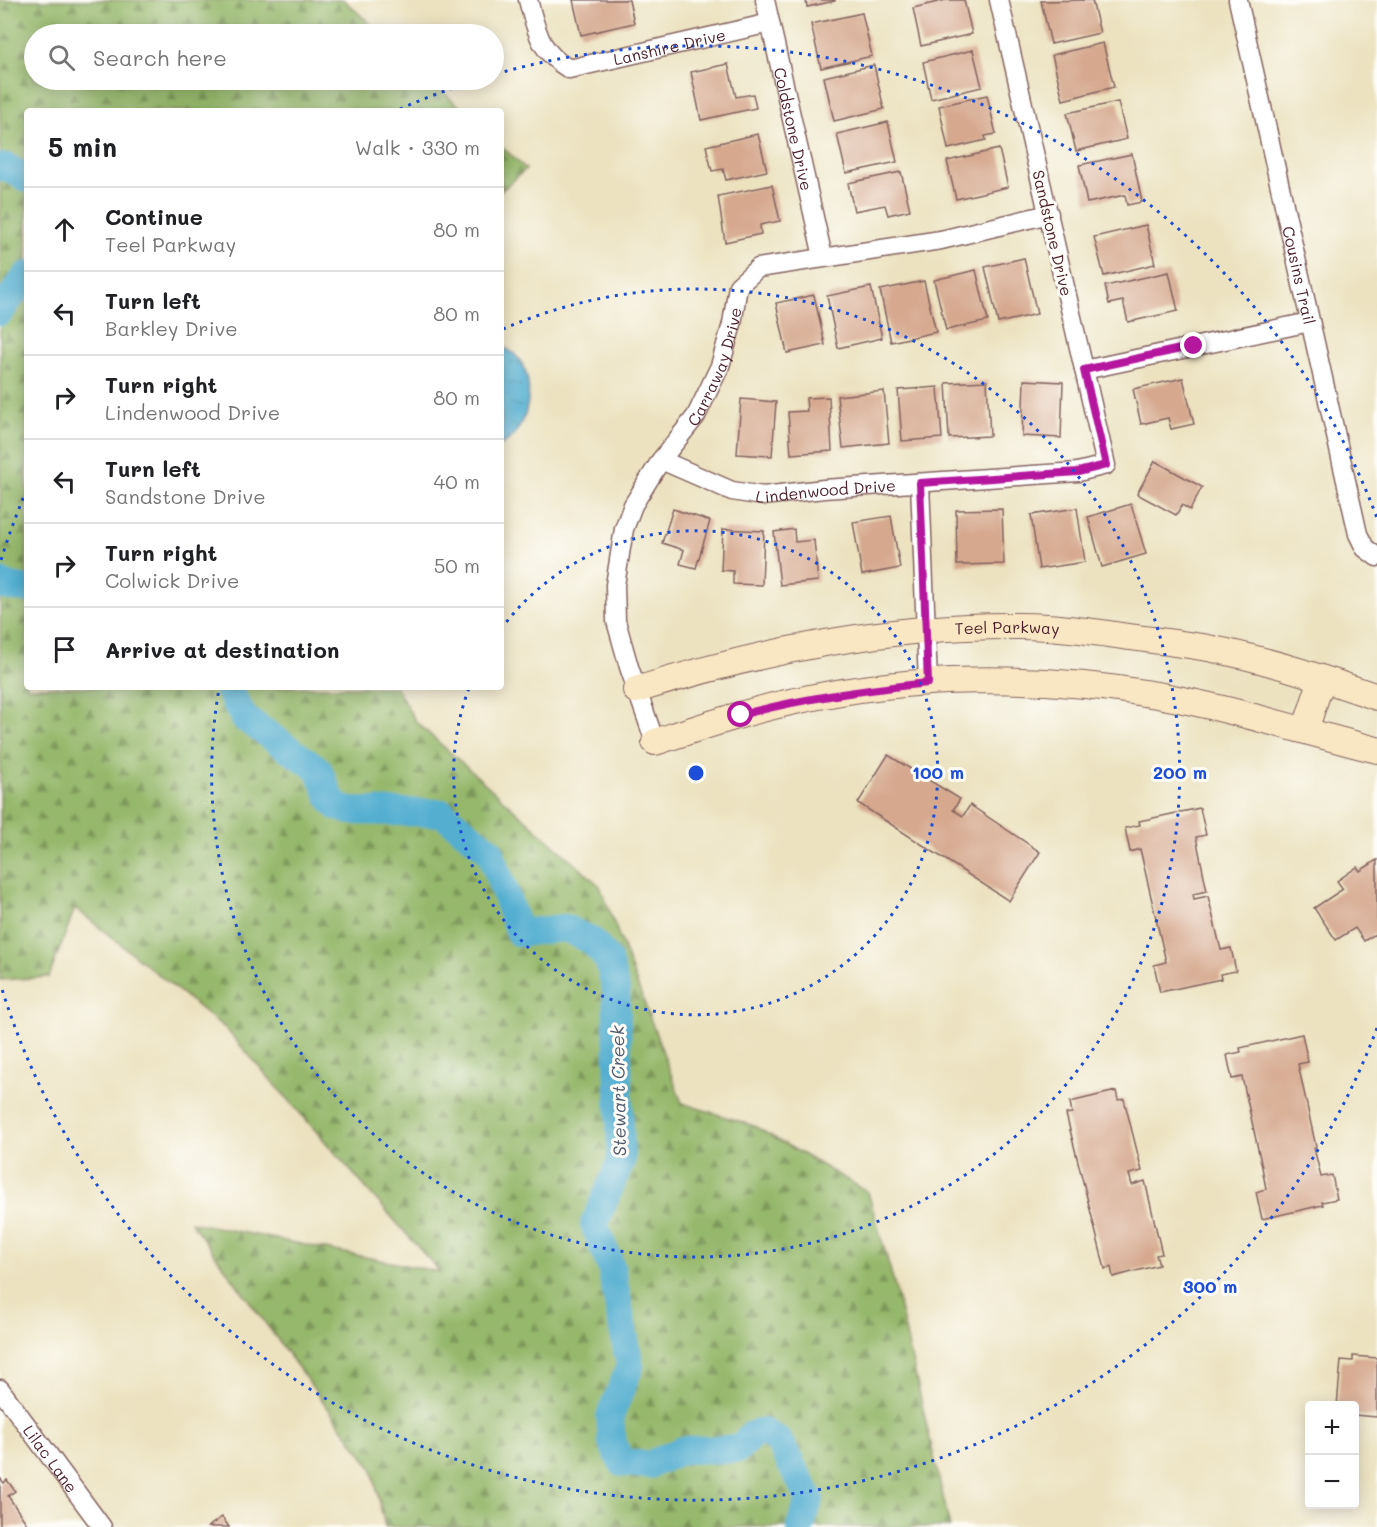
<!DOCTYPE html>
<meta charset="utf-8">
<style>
:root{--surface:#fff;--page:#f6f6f6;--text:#202124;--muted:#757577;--line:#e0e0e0}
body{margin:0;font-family:Mali,sans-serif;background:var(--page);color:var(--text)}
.controls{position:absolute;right:18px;bottom:18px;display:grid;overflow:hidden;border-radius:6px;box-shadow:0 3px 15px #0003}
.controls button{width:54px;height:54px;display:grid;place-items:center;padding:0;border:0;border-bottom:2px solid var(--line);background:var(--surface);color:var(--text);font:30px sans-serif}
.stop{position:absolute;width:18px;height:18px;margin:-14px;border:4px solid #b5179e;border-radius:50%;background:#fff}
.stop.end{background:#b5179e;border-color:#fff;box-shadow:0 2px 6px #0008}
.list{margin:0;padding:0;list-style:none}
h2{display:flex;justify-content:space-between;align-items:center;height:78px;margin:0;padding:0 24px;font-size:26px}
h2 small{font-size:20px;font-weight:400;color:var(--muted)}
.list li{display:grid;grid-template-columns:39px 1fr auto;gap:18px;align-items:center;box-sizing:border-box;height:84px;padding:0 24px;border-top:2px solid var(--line)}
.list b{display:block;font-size:22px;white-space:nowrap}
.list p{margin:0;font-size:20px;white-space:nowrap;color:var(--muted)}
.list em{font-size:20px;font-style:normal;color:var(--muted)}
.icon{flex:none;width:33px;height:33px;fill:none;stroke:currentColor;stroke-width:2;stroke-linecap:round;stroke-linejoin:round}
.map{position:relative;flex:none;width:1377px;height:1527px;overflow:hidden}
.search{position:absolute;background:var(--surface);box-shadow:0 3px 15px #0003;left:24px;top:24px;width:480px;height:66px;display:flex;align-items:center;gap:15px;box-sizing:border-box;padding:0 21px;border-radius:33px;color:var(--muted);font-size:22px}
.panel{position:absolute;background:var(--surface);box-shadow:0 3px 15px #0003;left:24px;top:108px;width:480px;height:582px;border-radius:6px}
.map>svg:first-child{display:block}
.forest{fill:url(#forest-firs);stroke:#706c4c;stroke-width:1.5}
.water{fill:url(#water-ripples);stroke:#4e667e;stroke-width:1.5}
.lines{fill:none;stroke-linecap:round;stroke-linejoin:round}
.river{stroke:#53aed0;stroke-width:28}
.building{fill:#d6a98f}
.street-casing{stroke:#83635f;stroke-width:21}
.secondary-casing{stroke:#83635f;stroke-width:28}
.street{stroke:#fff;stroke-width:18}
.secondary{stroke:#f9e7c3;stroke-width:26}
.route{stroke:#b5179e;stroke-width:8}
.ring{fill:none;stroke:#1d4ed8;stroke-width:3;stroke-dasharray:3 6}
.labels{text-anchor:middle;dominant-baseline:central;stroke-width:6;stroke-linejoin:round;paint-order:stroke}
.street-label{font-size:16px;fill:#4a1f2b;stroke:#fdfcf7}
.water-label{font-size:18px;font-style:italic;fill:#4e586d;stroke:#fdfcf7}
.centre{fill:#1d4ed8;stroke:#fdfcf7;stroke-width:3}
.ring-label{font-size:18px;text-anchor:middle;font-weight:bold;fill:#1d4ed8;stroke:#fdfcf7;stroke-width:6;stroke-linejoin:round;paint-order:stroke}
</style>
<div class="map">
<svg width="1377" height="1527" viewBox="0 0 1377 1527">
<defs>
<pattern id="forest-firs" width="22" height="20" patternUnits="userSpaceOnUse" patternTransform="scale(1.5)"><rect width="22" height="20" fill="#96b86c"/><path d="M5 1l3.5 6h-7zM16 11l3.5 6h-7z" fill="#7c9559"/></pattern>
<pattern id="water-ripples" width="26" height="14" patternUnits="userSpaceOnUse" patternTransform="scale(1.5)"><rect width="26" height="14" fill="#53aed0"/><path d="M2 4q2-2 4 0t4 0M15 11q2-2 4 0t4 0" fill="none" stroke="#478da9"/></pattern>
</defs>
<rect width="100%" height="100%" fill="#fdfcf7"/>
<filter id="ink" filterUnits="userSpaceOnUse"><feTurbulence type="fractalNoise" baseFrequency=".0167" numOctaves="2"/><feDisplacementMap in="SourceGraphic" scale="12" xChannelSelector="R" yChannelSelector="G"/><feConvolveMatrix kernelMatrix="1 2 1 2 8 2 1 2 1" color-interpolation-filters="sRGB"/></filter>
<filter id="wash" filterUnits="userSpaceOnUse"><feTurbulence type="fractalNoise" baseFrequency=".008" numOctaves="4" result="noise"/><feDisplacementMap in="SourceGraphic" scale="24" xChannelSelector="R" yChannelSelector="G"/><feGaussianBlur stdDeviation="1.35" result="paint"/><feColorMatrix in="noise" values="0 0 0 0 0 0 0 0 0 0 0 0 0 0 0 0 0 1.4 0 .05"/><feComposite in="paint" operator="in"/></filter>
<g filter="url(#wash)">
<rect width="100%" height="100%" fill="#ece2c0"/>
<g class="forest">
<polygon points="0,0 344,0 381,34 34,34 34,80 430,80 464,111 27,111 27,687 396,687 416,722 600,886 682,1103 754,1126 868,1192 895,1286 950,1527 385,1527 372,1468 191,1222 440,1272 226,1029 75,908 49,977 0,980"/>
<polygon points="501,146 526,169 501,191"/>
</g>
<path class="water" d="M 502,347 C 541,360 534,429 501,445 Z"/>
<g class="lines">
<g class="river">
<polyline points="0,167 7,167 27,179"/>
<polyline points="0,312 27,275"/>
<polyline points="0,582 4,586 27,589"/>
<polyline points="227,687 244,718 318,769 331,799 338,807 350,811 442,813 490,851 519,933 565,928 592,941 608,960 616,990 621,1161 594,1224 611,1267 630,1366 610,1416 612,1443 622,1463 649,1465 682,1450 739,1449 751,1435 763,1432 778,1440 810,1499 800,1527"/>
</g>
</g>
<g id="blocks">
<g class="building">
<polygon points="573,0 629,0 634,23 581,35"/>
<polygon points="806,0 835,0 835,1 807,7"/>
<polygon points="946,0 964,0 972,34 921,46 913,8"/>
<polygon points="1092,0 1100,33 1051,44 1041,1"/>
<polygon points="862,13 872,56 821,68 811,24"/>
<polygon points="1103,43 1114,87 1063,100 1052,55"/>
<polygon points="973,50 982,87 931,99 923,62"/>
<polygon points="728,64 736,97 753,94 756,108 701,120 691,72"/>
<polygon points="874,65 884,109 834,121 824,77"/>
<polygon points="987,95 996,134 985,136 986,140 948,149 939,106"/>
<polygon points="1118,102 1127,139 1076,151 1067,113"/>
<polygon points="888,122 897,162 846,173 837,134"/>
<polygon points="758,134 767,171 726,180 723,169 712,171 706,146"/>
<polygon points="999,149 1008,187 956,199 947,161"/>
<polygon points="1132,154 1142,202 1127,205 1125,195 1087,203 1079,165"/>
<polygon points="901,172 910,210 888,215 885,205 854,211 848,183"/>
<polygon points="772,185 780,221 760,225 761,234 725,242 718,196"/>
<polygon points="1146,225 1155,264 1104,276 1094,237"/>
<polygon points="1024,258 1037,314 998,323 985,267"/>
<polygon points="976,270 988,321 946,330 934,280"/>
<polygon points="1169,272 1178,311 1128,322 1123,301 1109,304 1105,286"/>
<polygon points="924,281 936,332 891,342 880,290"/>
<polygon points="871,287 882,338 838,348 827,296"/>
<polygon points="814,295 825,345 787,353 776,303"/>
<polygon points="1183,378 1194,424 1171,429 1168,418 1141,424 1133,389"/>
<polygon points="1024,380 1063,382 1061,438 1022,436"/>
<polygon points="987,381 990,436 949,438 946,383"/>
<polygon points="938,387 942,438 902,441 898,390"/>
<polygon points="884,391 889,443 843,448 837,396"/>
<polygon points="829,397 832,451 791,454 788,412 807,411 806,398"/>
<polygon points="741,399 776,402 772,456 737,454"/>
<polygon points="1155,461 1202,487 1190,510 1182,505 1176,515 1137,494"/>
<polygon points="1131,504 1146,554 1102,567 1088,517"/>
<polygon points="1077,508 1085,562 1039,569 1031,515"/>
<polygon points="673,509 710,521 696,568 680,564 684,550 662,543"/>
<polygon points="1002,509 1004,564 957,565 956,510"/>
<polygon points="891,516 900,568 862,575 853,522"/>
<polygon points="723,529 764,531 762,585 733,584 733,571 721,570"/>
<polygon points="794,529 795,542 814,540 818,581 780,585 774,532"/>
<polygon points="888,755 960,799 953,810 963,816 970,805 1040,852 1009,901 858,803"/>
<polygon points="1200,808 1206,835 1196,837 1207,891 1193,894 1194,899 1208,896 1221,950 1231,948 1236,971 1220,974 1221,979 1160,992 1154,965 1166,962 1140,849 1130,852 1125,828 1140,825 1139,821"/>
<polygon points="1377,860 1377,933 1364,941 1355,928 1336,940 1314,908 1343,889 1337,881 1357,867 1360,871"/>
<polygon points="1302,1034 1308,1062 1298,1064 1316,1147 1314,1148 1321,1177 1332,1175 1337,1199 1322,1202 1323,1205 1262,1219 1256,1192 1266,1189 1262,1167 1242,1077 1232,1079 1227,1055 1241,1052 1240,1048"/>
<polygon points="1116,1091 1118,1100 1124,1099 1142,1171 1129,1174 1132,1185 1145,1181 1162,1254 1156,1255 1159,1265 1113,1277 1111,1267 1105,1269 1066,1114 1072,1113 1070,1102"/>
<polygon points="1353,1356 1377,1358 1377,1417 1354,1415 1354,1406 1337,1406 1341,1360 1353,1361"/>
<polygon points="0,1478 4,1483 7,1480 15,1491 8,1496 29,1527 0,1527"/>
<polygon points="222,1517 229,1527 208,1527"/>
</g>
</g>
</g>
<g filter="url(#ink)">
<use href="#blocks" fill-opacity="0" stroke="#83635f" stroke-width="1.5"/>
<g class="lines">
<g class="street-casing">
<g id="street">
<path id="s1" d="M 528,0 C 537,32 539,51 569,69 L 770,23"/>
<path id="s2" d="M 765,0 L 823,257"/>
<path id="s3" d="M 1238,0 L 1358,534 L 1365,548 L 1377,557"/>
<polyline points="1084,370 1310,322"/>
<path id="s4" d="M 661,460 L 732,491 L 763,496 L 824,489 L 1078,472 L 1106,465 L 999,0"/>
<polyline points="920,483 928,683"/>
<path id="s5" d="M 655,742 L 629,667 L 616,621 L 615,585 L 624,529 L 633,505 L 661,460 L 696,416 L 720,366 L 732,324 L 738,286 L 758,268 L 941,240 L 1049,214"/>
<path id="s6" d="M 0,1389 L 102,1527"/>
</g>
</g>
<g class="secondary-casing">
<g id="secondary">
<path id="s7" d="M 636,690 C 761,651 888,625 1019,626 C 1054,626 1088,631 1122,636 C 1151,640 1179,643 1208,648 C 1265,659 1322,678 1377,697"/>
<polyline points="1305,730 1322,679"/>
<path d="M 655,742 C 701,727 748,711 795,701 C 912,675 1038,674 1157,695 C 1231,708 1304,732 1377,750"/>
</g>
</g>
<use href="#street" class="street"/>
<use href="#secondary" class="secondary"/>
</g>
</g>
<g class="lines" filter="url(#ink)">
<path class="route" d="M 741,715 C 803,698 864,690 928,683 L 920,483 L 1078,472 L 1106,465 L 1084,370 L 1194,346"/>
</g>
<g class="ring">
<path d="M501 629A242 242 0 1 1 469 688"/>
<path d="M503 329A484 484 0 1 1 219 689"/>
<path d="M1377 1028A727 727 0 0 1 1 986M1 560A727 727 0 0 1 27 489M400 109A727 727 0 0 1 477 80M496 74A727 727 0 0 1 1377 518"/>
</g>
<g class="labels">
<g class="street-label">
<text stroke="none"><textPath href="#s1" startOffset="186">Lanshire Drive</textPath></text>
<text stroke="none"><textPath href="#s2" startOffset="132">Coldstone Drive</textPath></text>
<text transform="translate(1053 233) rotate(77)">Sandstone Drive</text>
<text stroke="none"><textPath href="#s3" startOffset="282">Cousins Trail</textPath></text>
<text stroke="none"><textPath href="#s5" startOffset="408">Carraway Drive</textPath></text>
<text stroke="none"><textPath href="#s4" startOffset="172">Lindenwood Drive</textPath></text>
<text stroke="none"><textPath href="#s7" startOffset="378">Teel Parkway</textPath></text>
<text stroke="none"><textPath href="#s6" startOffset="86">Lilac Lane</textPath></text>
</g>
<g class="water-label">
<text transform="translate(618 1091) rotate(-91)">Stewart Creek</text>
</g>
</g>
<circle cx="696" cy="773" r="9" class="centre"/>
<g class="ring-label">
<text x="938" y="779">100 m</text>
<text x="1180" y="779">200 m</text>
<text x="1210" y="1293">300 m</text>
</g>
</svg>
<div class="controls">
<button>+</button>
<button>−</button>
</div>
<div class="stop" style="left:741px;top:715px"></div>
<div class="stop end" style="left:1194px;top:346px"></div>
<div class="search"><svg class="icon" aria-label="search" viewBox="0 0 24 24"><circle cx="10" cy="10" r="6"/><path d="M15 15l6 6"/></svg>Search here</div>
<section class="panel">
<h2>5 min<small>Walk · 330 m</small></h2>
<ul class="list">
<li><svg class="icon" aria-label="ahead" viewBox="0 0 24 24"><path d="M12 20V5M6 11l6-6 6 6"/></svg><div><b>Continue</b><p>Teel Parkway</p></div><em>80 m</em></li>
<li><svg class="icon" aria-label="left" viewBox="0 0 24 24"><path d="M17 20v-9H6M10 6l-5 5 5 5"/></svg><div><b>Turn left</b><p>Barkley Drive</p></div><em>80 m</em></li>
<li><svg class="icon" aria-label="right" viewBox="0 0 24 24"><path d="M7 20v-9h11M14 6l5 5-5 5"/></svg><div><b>Turn right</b><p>Lindenwood Drive</p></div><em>80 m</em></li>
<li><svg class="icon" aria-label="left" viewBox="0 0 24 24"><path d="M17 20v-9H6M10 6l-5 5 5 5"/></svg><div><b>Turn left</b><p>Sandstone Drive</p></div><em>40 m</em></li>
<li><svg class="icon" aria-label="right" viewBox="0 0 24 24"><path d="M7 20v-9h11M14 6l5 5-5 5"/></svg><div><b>Turn right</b><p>Colwick Drive</p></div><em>50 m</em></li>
<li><svg class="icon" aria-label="arrive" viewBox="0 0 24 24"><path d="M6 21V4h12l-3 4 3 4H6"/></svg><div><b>Arrive at destination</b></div></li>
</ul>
</section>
</div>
